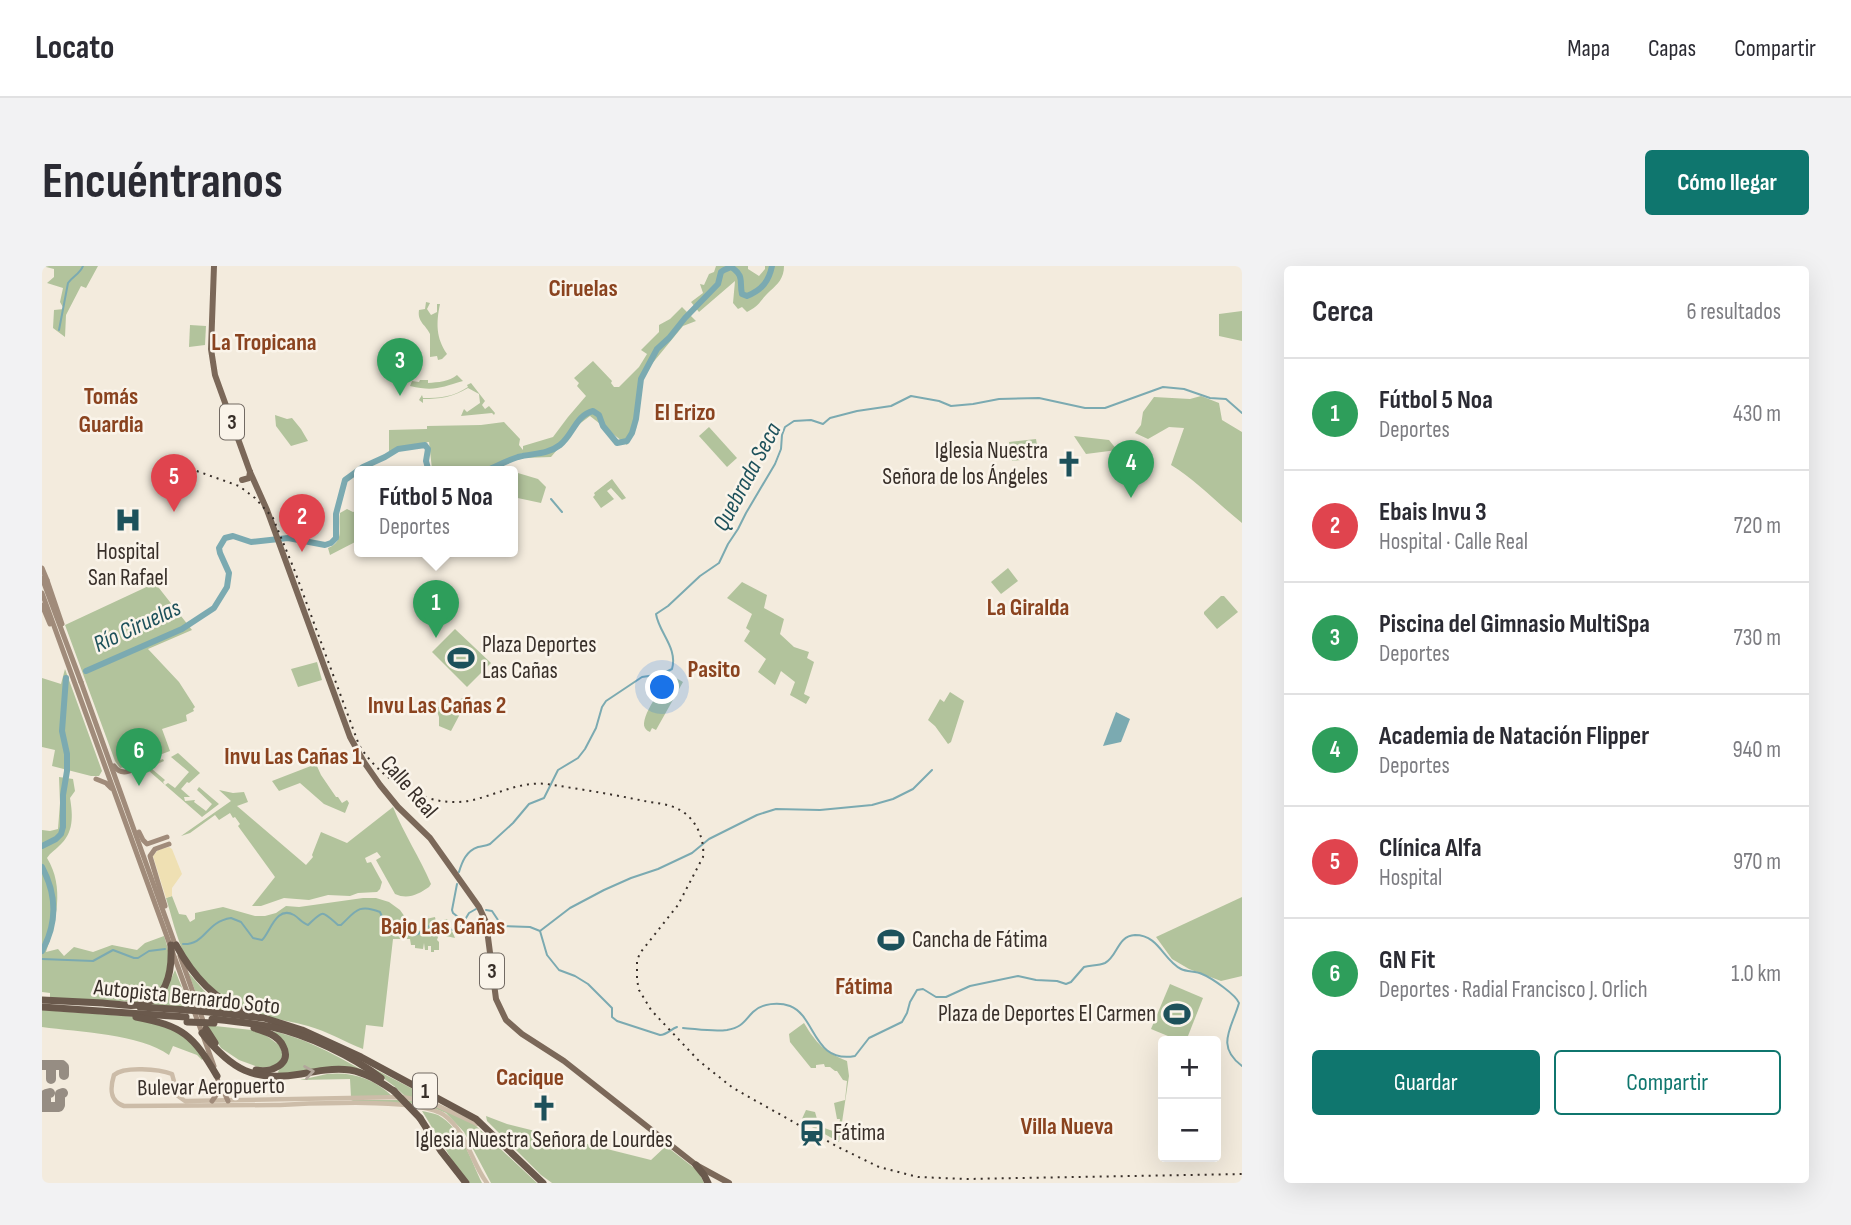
<!DOCTYPE html>
<html lang="es">
<meta charset="utf-8">
<style>
:root{--surface:#fff;--page:#f2f2f3;--text:#2b2b33;--muted:#7c7c81;--line:#e1e1e2;--accent:#0f766e}
body{margin:0;font-family:"Sofia Sans Condensed",sans-serif;background:var(--page);color:var(--text)}
.controls{position:absolute;right:21px;bottom:21px;display:grid;overflow:hidden;border-radius:7px;box-shadow:0 7px 28px #0002}
.controls button{width:63px;height:63px;display:grid;place-items:center;padding:0;border:0;border-bottom:2px solid var(--line);background:var(--surface);color:var(--text);font:35px sans-serif}
.you{position:absolute;left:621px;top:422px;width:24px;height:24px;margin:-18px;border:5px solid #fff;border-radius:50%;background:#1a73e8;box-shadow:0 0 0 10px #1a73e833}
.badge{display:grid;place-items:center;width:46px;height:46px;border-radius:50%;background:var(--accent);color:#fff;font-size:23px;font-weight:700}
.pin{position:absolute;translate:-50% -58px;filter:drop-shadow(0 2px 4px #0008)}
.pin::after{content:'';position:absolute;top:37px;width:24px;height:21px;background:inherit;clip-path:polygon(0 0,100% 0,50% 100%)}
.popup{position:absolute;left:312px;top:200px;width:164px;height:91px;box-sizing:border-box;display:grid;place-content:center;border-radius:7px;background:var(--surface);filter:drop-shadow(0 2px 5px #0005);font-size:23px;white-space:nowrap;color:var(--muted)}
.popup b{font-size:26px;color:var(--text)}
.popup::after{content:'';position:absolute;left:50%;top:100%;margin-left:-14px;border:14px solid transparent;border-top-color:var(--surface)}
.list{margin:0;padding:0;list-style:none}
h2{display:flex;justify-content:space-between;align-items:center;height:91px;margin:0;padding:0 28px;font-size:30px}
h2 small{font-size:23px;font-weight:400;color:var(--muted)}
.list li{display:grid;grid-template-columns:46px 1fr auto;gap:21px;align-items:center;box-sizing:border-box;height:112px;padding:0 28px;border-top:2px solid var(--line)}
.list b{display:block;font-size:26px;white-space:nowrap}
.list p{margin:0;font-size:23px;white-space:nowrap;color:var(--muted)}
.list em{font-size:23px;font-style:normal;color:var(--muted)}
.actions{display:flex;gap:14px;padding:21px 28px}
.actions a{flex:1;padding:16px 0;border:2px solid var(--accent);border-radius:7px;text-align:center;font-size:24px;color:var(--accent)}
.actions .main{background:var(--accent);color:#fff}
.map{position:relative;flex:none;width:1200px;height:917px;overflow:hidden;border-radius:7px}
header{display:flex;align-items:center;gap:42px;box-sizing:border-box;height:98px;padding:0 35px;background:var(--surface);border-bottom:2px solid var(--line)}
header strong{font-size:33px}
nav{display:flex;gap:38px;margin-inline-start:auto;font-size:24px}
.intro{display:flex;align-items:center;justify-content:space-between;box-sizing:border-box;height:168px;padding:0 42px}
h1{margin:0;font-size:49px}
.button{padding:18px 32px;border-radius:7px;background:var(--accent);color:#fff;font-size:24px;font-weight:700}
main{display:flex;gap:42px;padding:0 42px}
aside{flex:1;background:var(--surface);border-radius:7px;box-shadow:0 7px 28px #0002}
.map>svg:first-child{display:block}
.green{fill:#b2c39c}
.sand{fill:#efe0b3}
.water{fill:#7baab1}
.lines{fill:none;stroke-linecap:round;stroke-linejoin:round}
.stream{stroke:#7baab1;stroke-width:2}
.river{stroke:#7baab1;stroke-width:6}
.taxiway{stroke:#968d83;stroke-width:10}
.tertiary{stroke:#ccbca8;stroke-width:4.5}
.secondary{stroke:#a08b7a;stroke-width:5}
.primary{stroke:#7b6859;stroke-width:6}
.trunk{stroke:#6a594c;stroke-width:7}
.rail{stroke:#382f29;stroke-width:2;stroke-dasharray:2 5;stroke-linecap:butt}
.secondary-bridge{stroke:#a08b7a;stroke-width:5}
.trunk-bridge{stroke:#6a594c;stroke-width:7}
.oneway{stroke:#b2a69b}
.labels{text-anchor:middle;dominant-baseline:central;stroke-width:5;stroke-linejoin:round;paint-order:stroke}
.shield{fill:#faf4ea;stroke:#726a63;stroke-width:2}
.shield-label{font-size:21px;font-weight:bold;fill:#382f29}
.poi-label{font-size:23px;fill:#382f29;stroke:#faf4ea;text-anchor:start}
.street-label{font-size:23px;fill:#382f29;stroke:#faf4ea}
.neighbourhood-label{font-size:24px;font-weight:bold;fill:#8a431f;stroke:#faf4ea}
.water-label{font-size:24px;font-style:italic;fill:#1d515b;stroke:#faf4ea}
</style>
<header>
<strong>Locato</strong>
<nav><a>Mapa</a><a>Capas</a><a>Compartir</a></nav>
</header>
<div class="intro"><h1>Encuéntranos</h1><a class="button">Cómo llegar</a></div>
<main>
<div class="map">
<svg width="1200" height="917" viewBox="0 0 1200 917">
<rect width="100%" height="100%" fill="#f3ebdd"/>
<g class="green">
<polygon points="0,0 56,0 44,22 39,20 24,49 23,71 11,62 12,44 22,43 18,36 21,22 5,17 12,11 12,3"/>
<path d="M 674,0 L 706,0 L 706,3 L 717,10 L 723,3 L 723,0 L 742,0 C 742,12 736,18 728,25 C 718,34 719,39 705,46 L 700,41 L 696,43 L 691,37 L 693,15 L 657,46 L 649,36 L 661,27 L 658,18 L 662,19 L 667,8 L 672,6 Z"/>
<path d="M 384,36 L 388,37 L 385,43 L 389,49 L 395,46 L 395,38 L 398,38 C 394,57 394,72 405,88 L 400,93 L 396,94 L 395,90 L 388,91 L 388,68 C 384,59 375,56 377,44 L 383,43 Z"/>
<polygon points="640,41 654,55 641,60 609,99 601,114 594,163 585,179 548,150 536,159 509,191 481,192 481,187 435,206 392,206 390,203 387,176 355,181 347,186 347,164 385,163 385,160 439,159 462,156 478,173 477,179 481,184 481,180 511,171 526,151 544,130 535,120 537,117 532,112 551,95 570,115 569,117 572,121 577,121 597,101 605,88 599,84 617,66 617,59 628,53"/>
<polygon points="1200,45 1200,75 1177,70 1177,48"/>
<polygon points="148,59 164,60 163,79 147,81"/>
<path d="M 415,109 L 421,115 C 399,121 393,126 368,120 L 370,115 L 377,116 L 378,114 L 386,114 L 386,117 C 396,116 407,116 415,109 Z"/>
<path d="M 429,117 L 443,135 L 440,139 L 443,143 L 447,140 L 453,147 L 452,149 L 450,147 L 419,150 L 422,143 L 425,146 L 438,137 L 437,128 L 426,122 C 411,131 398,133 381,133 L 381,137 L 377,134 L 380,129 L 381,132 C 398,132 411,131 426,121 L 425,119 Z"/>
<path d="M 1159,130 L 1177,137 L 1180,154 L 1200,166 L 1200,257 C 1176,238 1155,215 1129,199 L 1142,162 L 1127,161 L 1106,173 L 1093,167 L 1099,159 L 1101,146 L 1112,131 L 1148,133 Z"/>
<polygon points="233,149 245,153 250,152 259,163 266,175 249,180 234,160"/>
<polygon points="667,161 695,192 685,201 657,170"/>
<polygon points="1032,170 1067,174 1075,184 1044,188"/>
<polygon points="994,173 997,192 970,195 967,176"/>
<polygon points="476,207 496,213 504,221 499,237 471,231 471,217"/>
<polygon points="570,213 584,232 580,234 569,222 565,225 572,233 559,242 551,231 553,229 552,227"/>
<path d="M 305,243 L 311,246 L 314,245 L 317,258 L 317,274 L 288,289 L 286,282 C 303,275 296,263 298,247 Z"/>
<polygon points="966,302 976,315 959,328 949,316"/>
<polygon points="700,316 725,329 722,342 742,353 738,368 752,381 767,386 765,392 772,396 762,428 768,431 764,438 748,429 753,416 739,405 733,419 716,406 724,393 702,375 708,365 704,362 710,348 685,332"/>
<polygon points="113,317 150,364 106,383 137,416 153,441 151,443 152,445 144,449 145,455 120,463 128,485 88,500 78,502 73,495 23,359"/>
<polygon points="1179,330 1182,330 1196,346 1175,363 1162,348 1162,346"/>
<polygon points="413,363 449,397 425,421 390,386"/>
<polygon points="275,396 280,414 256,421 249,403"/>
<polygon points="23,403 60,505 57,510 49,510 10,500 13,484 0,481 0,412 19,418"/>
<path d="M 629,409 L 641,416 L 614,464 L 610,462 L 608,466 C 606,465 604,464 603,462 C 597,452 622,418 629,409 Z"/>
<polygon points="908,426 922,435 909,476 906,478 893,460 886,454 898,433 902,436"/>
<polygon points="424,431 426,433 409,465 397,460 397,451 394,442"/>
<polygon points="136,487 158,507 147,517 145,516 139,523 148,531 142,531 143,535 153,534 152,536 164,545 170,538 155,524 157,521 177,538 160,551 107,505 104,499 121,493 122,495 113,499 110,503 123,514 121,516 123,519 126,517 133,522 147,506 129,491"/>
<polygon points="274,498 279,509 294,531 296,531 300,537 305,534 307,537 303,547 282,538 258,517 237,525 230,515"/>
<path d="M 17,511 L 31,513 L 33,525 L 28,532 C 31,550 32,567 17,580 C 12,585 9,586 5,592 C 23,621 14,656 4,686 L 16,683 L 22,690 L 32,681 L 51,686 L 70,679 L 95,684 L 103,677 L 122,670 C 133,699 127,727 94,736 L 8,732 L 8,727 L 0,726 L 0,564 L 8,565 L 16,563 L 18,537 Z"/>
<path d="M 177,524 L 191,527 L 202,526 L 206,536 L 195,540 L 264,599 L 271,591 L 270,589 L 279,566 L 305,577 L 351,541 C 362,568 378,592 389,618 L 387,621 C 377,628 366,634 353,628 L 334,594 L 339,591 L 335,586 L 323,592 L 325,597 L 329,596 L 340,616 L 338,623 L 335,626 L 316,627 L 308,630 L 286,629 L 267,634 L 242,632 L 219,640 L 210,640 L 233,611 L 196,560 L 198,558 L 193,551 L 191,552 L 188,547 L 177,554 L 173,549 L 148,567 L 139,570 L 189,535 Z"/>
<path d="M 130,630 L 137,648 L 144,649 L 148,656 L 153,653 L 153,647 L 181,641 L 213,650 L 223,650 L 234,647 L 244,640 L 257,641 L 321,632 L 334,632 L 347,636 L 358,644 L 363,651 L 361,662 L 375,666 L 379,664 L 384,653 L 393,651 L 394,656 L 405,653 L 413,672 L 404,670 L 404,667 L 398,665 L 395,674 L 397,676 L 397,684 L 392,684 L 392,686 L 389,686 L 389,680 L 386,680 L 386,684 L 383,684 L 382,677 L 381,683 L 373,682 L 373,679 L 369,679 L 368,673 L 351,673 L 341,761 L 324,759 L 321,783 C 303,776 285,765 266,760 C 249,755 230,753 213,747 C 186,737 157,716 143,689 C 134,671 130,651 124,632 Z"/>
<polygon points="1200,631 1200,710 1179,715 1147,703 1130,693 1114,671"/>
<polygon points="133,704 148,742 108,739 129,713"/>
<polygon points="146,706 165,728 193,746 160,743"/>
<polygon points="1128,718 1161,732 1144,775 1138,775 1109,763"/>
<path d="M 0,744 L 97,751 L 137,765 L 162,791 L 160,794 L 155,789 L 131,780 L 127,789 C 98,768 37,766 0,761 Z"/>
<path d="M 762,757 C 774,777 782,786 805,795 L 807,810 L 797,876 L 759,855 L 764,844 L 773,846 L 777,860 L 796,867 L 798,853 L 795,853 L 792,837 L 803,834 L 805,815 L 801,814 L 795,805 L 793,805 L 788,801 L 783,801 L 782,798 L 774,799 L 774,802 L 769,802 L 748,776 L 747,768 Z"/>
<polygon points="164,759 218,765 237,779 241,789 236,799 219,802 197,794 179,782"/>
<path d="M 225,764 C 259,770 290,787 320,804 L 237,808 L 236,806 L 246,785 Z"/>
<polygon points="319,796 390,833 387,834 363,830 352,820"/>
<path d="M 285,808 C 309,805 333,813 350,830 L 309,831 L 308,813 L 258,814 Z"/>
<polygon points="311,834 363,834 386,837 432,858 495,917 449,917 422,866 404,847 394,843 375,838 309,835"/>
<path d="M 380,845 C 385,846 391,847 396,849 C 420,862 429,895 440,917 L 428,917 L 415,902 Z"/>
<polygon points="444,850 465,858 609,894 624,880 656,905 662,917 510,917 499,909 445,855"/>
</g>
<polygon class="sand" points="127,581 130,583 140,608 130,622 130,630 124,632 111,590 116,584"/>
<polygon class="water" points="1074,446 1088,453 1079,476 1061,480"/>
<g class="lines">
<g class="stream">
<path d="M 17,64 L 26,17 C 31,10 38,8 41,0"/>
<polyline points="509,233 520,246"/>
<path d="M 417,606 C 420,596 424,585 436,581 C 440,580 444,580 448,578 L 471,557 L 487,538 L 502,532 L 516,504 L 536,492 L 543,483 L 554,462 L 560,441 L 564,435 L 600,411 L 620,408 L 630,403 C 636,382 617,367 614,348 L 626,340 L 658,310 L 677,297 L 686,278 L 696,263 L 704,247 L 733,198 L 739,183 L 740,169 L 743,161 L 752,155 L 769,154 L 781,158 L 788,152 L 815,145 L 849,140 L 869,130 L 897,135 L 909,140 L 931,138 L 957,133 L 997,132 L 1043,142 L 1063,142 L 1121,121 L 1142,123 L 1168,132 L 1184,133 L 1200,147"/>
<polyline points="415,618 410,644 411,647 421,655"/>
<path d="M 444,644 L 450,645 L 460,660 L 488,661 L 498,665 L 505,689 L 517,704 L 533,710 L 546,718 L 570,742 L 570,751 L 575,755 L 618,769 C 625,769 629,763 635,761"/>
<polyline points="498,665 528,642 562,624 589,612 616,603 650,587 667,573 715,549 734,543 778,544 830,539 851,533 871,523 890,504"/>
<path d="M 141,678 C 164,679 163,656 189,652 L 199,656 L 211,672 L 220,674 C 228,667 234,639 252,649 C 257,652 260,657 266,659 C 282,644 279,644 296,659 L 299,659 C 313,646 316,637 338,646 L 341,653 L 343,664 L 370,669 L 376,668 L 390,658 L 410,664 L 418,662 L 427,647 L 434,643"/>
<polyline points="0,693 51,695 71,684 92,692 96,692 107,685 123,683"/>
<path d="M 641,762 C 655,763 671,766 685,764 C 701,761 702,755 711,746 C 720,737 737,736 748,740 C 774,750 771,798 813,790 L 827,772 L 860,756 L 865,747 L 868,736 L 875,724 L 881,723 L 894,731 L 904,731 L 928,720 L 976,710 L 994,714 L 1015,715 L 1024,718 L 1029,716 L 1042,701 C 1048,699 1056,700 1063,697 C 1076,690 1075,670 1093,669 C 1117,669 1121,694 1139,703 C 1145,706 1154,705 1160,708 C 1170,712 1194,729 1197,737 C 1190,762 1173,780 1200,800"/>
<polyline points="428,879 437,878"/>
<polyline points="408,882 422,880"/>
</g>
<g class="river">
<path d="M 441,206 C 453,201 464,195 476,191 C 491,187 505,189 518,179 C 531,169 534,149 551,145 L 557,149 L 561,160 L 575,177 L 585,175 L 590,167 L 594,153 L 599,113 L 615,83 L 627,72 L 643,52 L 676,18 L 679,6 L 682,4 L 689,1 C 703,10 697,15 700,28 L 705,30 C 720,24 727,15 730,0"/>
<polyline points="44,405 140,363 172,342 185,321 187,307 178,287 177,282 183,272 191,270 209,276 246,272 283,279 289,277 294,272 294,248 303,214 321,201 343,191 356,183 383,179 386,183 384,195 387,206"/>
<polyline points="0,580 14,573 19,568 21,561 21,529 25,505 25,488 20,465 24,412"/>
<path d="M 0,601 C 15,629 16,656 0,685"/>
</g>
<g class="taxiway">
<polyline points="0,799 20,799 22,801 22,809"/>
<polyline points="7,799 9,801 9,813"/>
<polyline points="0,841 17,841 18,839 18,828 21,827"/>
<polyline points="2,841 4,839 4,828 8,827"/>
</g>
<path class="tertiary" d="M 435,858 L 388,836 L 360,831 L 143,835 L 136,830 L 130,808 C 117,803 82,800 72,809 C 68,822 67,835 82,840 C 132,840 182,839 232,839 C 267,838 377,831 402,849 C 425,866 429,896 445,917"/>
<g class="secondary">
<polyline points="0,302 5,314"/>
<polyline points="0,312 5,314 20,358"/>
<polyline points="0,327 172,800"/>
<polyline points="0,339 8,358"/>
<polyline points="39,416 134,681"/>
<path d="M 72,500 C 80,511 89,504 100,500"/>
<polyline points="54,513 64,517 69,522"/>
<polyline points="97,566 101,574 105,578 125,571"/>
<polyline points="123,640 108,590 113,583 127,578"/>
<polyline points="138,690 163,760"/>
<polyline points="179,819 186,835"/>
<polyline points="170,835 177,825 175,809"/>
</g>
<g class="primary">
<polyline points="172,0 169,83 173,109 208,206 225,244 308,471 322,496 338,519 356,541 388,572 437,641 444,656 454,733 464,754 480,768 522,795 654,899 687,917"/>
<polyline points="200,214 207,212 208,206"/>
</g>
<g class="trunk">
<path d="M 134,679 C 151,710 173,735 208,748"/>
<path d="M 0,734 C 20,735 41,736 61,737 C 75,738 92,742 105,737 C 128,728 130,700 129,679"/>
<polyline points="0,741 144,751"/>
<polyline points="98,741 146,744"/>
<polyline points="177,747 222,752 260,764 319,791 434,853 501,917"/>
<path d="M 94,751 C 141,760 151,769 175,810"/>
<path d="M 170,753 C 190,755 210,757 230,761 C 266,769 310,790 339,812"/>
<path d="M 212,762 C 222,765 236,769 241,780 C 251,798 229,807 214,804"/>
<polyline points="164,763 173,777"/>
<path d="M 160,767 C 190,804 211,816 259,808 C 275,805 291,802 308,804 C 325,807 338,816 352,825"/>
<polyline points="378,852 399,885 424,917"/>
<polyline points="654,899 662,909 666,917"/>
</g>
<path class="rail" d="M 135,198 L 197,220 L 213,232 L 231,252 L 252,303 L 317,479 C 340,516 387,544 431,534 C 456,528 479,515 505,518 C 537,523 570,528 602,535 C 613,537 628,538 638,544 C 654,553 663,573 661,591 L 636,639 L 598,687 L 595,695 L 595,714 L 597,724 L 609,744 L 657,795 L 691,822 L 796,881 L 837,901 L 876,911 L 925,913 L 1200,908"/>
<polyline class="secondary-bridge" points="0,312 39,416"/>
<g class="trunk-bridge">
<polyline points="146,744 177,747"/>
<polyline points="145,756 172,757"/>
<polyline points="352,825 378,852"/>
</g>
</g>
<defs><path id="oneway-chevron" d="M-2-3.5L2.5 0L-2 3.5" fill="none" stroke-width="1.6" stroke-linecap="round" stroke-linejoin="round" transform="scale(1.75)"/></defs>
<use class="oneway" href="#oneway-chevron" transform="translate(267 806) rotate(-9)"/>
<defs>
<g id="church-bare" transform="scale(2.1)"><path d="M-1.2-6h2.4v3.5h3.3v2.4h-3.3V6h-2.4V-.1h-3.3v-2.4h3.3Z" fill="#1d515b" stroke="#faf4ea" stroke-width="2.5" paint-order="stroke"/></g>
<g id="hospital-bare" transform="scale(2.1)"><path d="M-5-5h3v3.5h4V-5h3V5h-3V1.5h-4V5h-3Z" fill="#1d515b" stroke="#faf4ea" stroke-width="2.5" paint-order="stroke"/></g>
<g id="stadium-bare" transform="scale(2.1)"><path d="M0-5a6.5 5 0 1 0 0 10a6.5 5 0 1 0 0-10ZM-3.5-1.8h7v3.6h-7Z" fill="#1d515b" stroke="#faf4ea" stroke-width="2.5" paint-order="stroke"/></g>
<g id="station-bare" transform="scale(2.1)"><path d="M-3-6H3Q5-6 5-4V2Q5 4 3 4L4.5 6H3L1.5 4h-3L-3 6H-4.5L-3 4Q-5 4-5 2V-4Q-5-6-3-6ZM-3.5-4v3h7v-3ZM-3.5 1v1.5H-2V1ZM2 1v1.5H3.5V1Z" fill="#1d515b" stroke="#faf4ea" stroke-width="2.5" paint-order="stroke"/></g>
</defs>
<g fill-rule="evenodd">
<use href="#church-bare" x="1027" y="198"/>
<use href="#hospital-bare" x="86" y="254"/>
<use href="#stadium-bare" x="419" y="392"/>
<use href="#stadium-bare" x="849" y="674"/>
<use href="#stadium-bare" x="1135" y="748"/>
<use href="#church-bare" x="502" y="842"/>
<use href="#station-bare" x="770" y="867"/>
</g>
<g class="labels">
<g class="shield">
<rect x="178" y="138.5" width="24" height="35" rx="5"/>
<rect x="438" y="687.5" width="24" height="35" rx="5"/>
<rect x="371" y="807.5" width="24" height="35" rx="5"/>
</g>
<g class="shield-label">
<text x="190" y="156">3</text>
<text x="450" y="705">3</text>
<text x="383" y="825">1</text>
</g>
<g class="poi-label">
<text x="1006" y="185" text-anchor="end">Iglesia Nuestra<tspan x="1006" dy="26">Señora de los Ángeles</tspan></text>
<text x="86" y="286" text-anchor="middle">Hospital<tspan x="86" dy="26">San Rafael</tspan></text>
<text x="440" y="379">Plaza Deportes<tspan x="440" dy="26">Las Cañas</tspan></text>
<text x="870" y="674">Cancha de Fátima</text>
<text x="1114" y="748" text-anchor="end">Plaza de Deportes El Carmen</text>
<text x="791" y="867">Fátima</text>
<text x="502" y="874" text-anchor="middle">Iglesia Nuestra Señora de Lourdes</text>
</g>
<g class="street-label">
<text transform="translate(367 521) rotate(49)">Calle Real</text>
<text transform="translate(145 731) rotate(6)">Autopista Bernardo Soto</text>
<text transform="translate(169 821) rotate(-1)">Bulevar Aeropuerto</text>
</g>
<g class="neighbourhood-label">
<text x="541" y="22">Ciruelas</text>
<text x="222" y="76">La Tropicana</text>
<text x="69" y="130">Tomás<tspan x="69" dy="28">Guardia</tspan></text>
<text x="643" y="146">El Erizo</text>
<text x="986" y="341">La Giralda</text>
<text x="672" y="403">Pasito</text>
<text x="395" y="439">Invu Las Cañas 2</text>
<text x="251" y="490">Invu Las Cañas 1</text>
<text x="401" y="660">Bajo Las Cañas</text>
<text x="822" y="720">Fátima</text>
<text x="488" y="811">Cacique</text>
<text x="1025" y="860">Villa Nueva</text>
</g>
<g class="water-label">
<text transform="translate(705 211) rotate(-62)">Quebrada Seca</text>
<text transform="translate(95 360) rotate(-25)">Río Ciruelas</text>
</g>
</g>
</svg>
<div class="controls">
<button>+</button>
<button>−</button>
</div>
<div class="you"></div>
<div class="pin badge" style="left:394px;top:372px;background:#2e9e5b">1</div>
<div class="popup"><b>Fútbol 5 Noa</b>Deportes</div>
<div class="pin badge" style="left:260px;top:286px;background:#e0444e">2</div>
<div class="pin badge" style="left:358px;top:130px;background:#2e9e5b">3</div>
<div class="pin badge" style="left:1089px;top:232px;background:#2e9e5b">4</div>
<div class="pin badge" style="left:132px;top:246px;background:#e0444e">5</div>
<div class="pin badge" style="left:97px;top:520px;background:#2e9e5b">6</div>
</div>
<aside>
<h2>Cerca<small>6 resultados</small></h2>
<ul class="list">
<li><span class="badge" style="background:#2e9e5b">1</span><div><b>Fútbol 5 Noa</b><p>Deportes</p></div><em>430 m</em></li>
<li><span class="badge" style="background:#e0444e">2</span><div><b>Ebais Invu 3</b><p>Hospital · Calle Real</p></div><em>720 m</em></li>
<li><span class="badge" style="background:#2e9e5b">3</span><div><b>Piscina del Gimnasio MultiSpa</b><p>Deportes</p></div><em>730 m</em></li>
<li><span class="badge" style="background:#2e9e5b">4</span><div><b>Academia de Natación Flipper</b><p>Deportes</p></div><em>940 m</em></li>
<li><span class="badge" style="background:#e0444e">5</span><div><b>Clínica Alfa</b><p>Hospital</p></div><em>970 m</em></li>
<li><span class="badge" style="background:#2e9e5b">6</span><div><b>GN Fit</b><p>Deportes · Radial Francisco J. Orlich</p></div><em>1.0 km</em></li>
</ul>
<div class="actions"><a class="main">Guardar</a><a>Compartir</a></div>
</aside>
</main>
